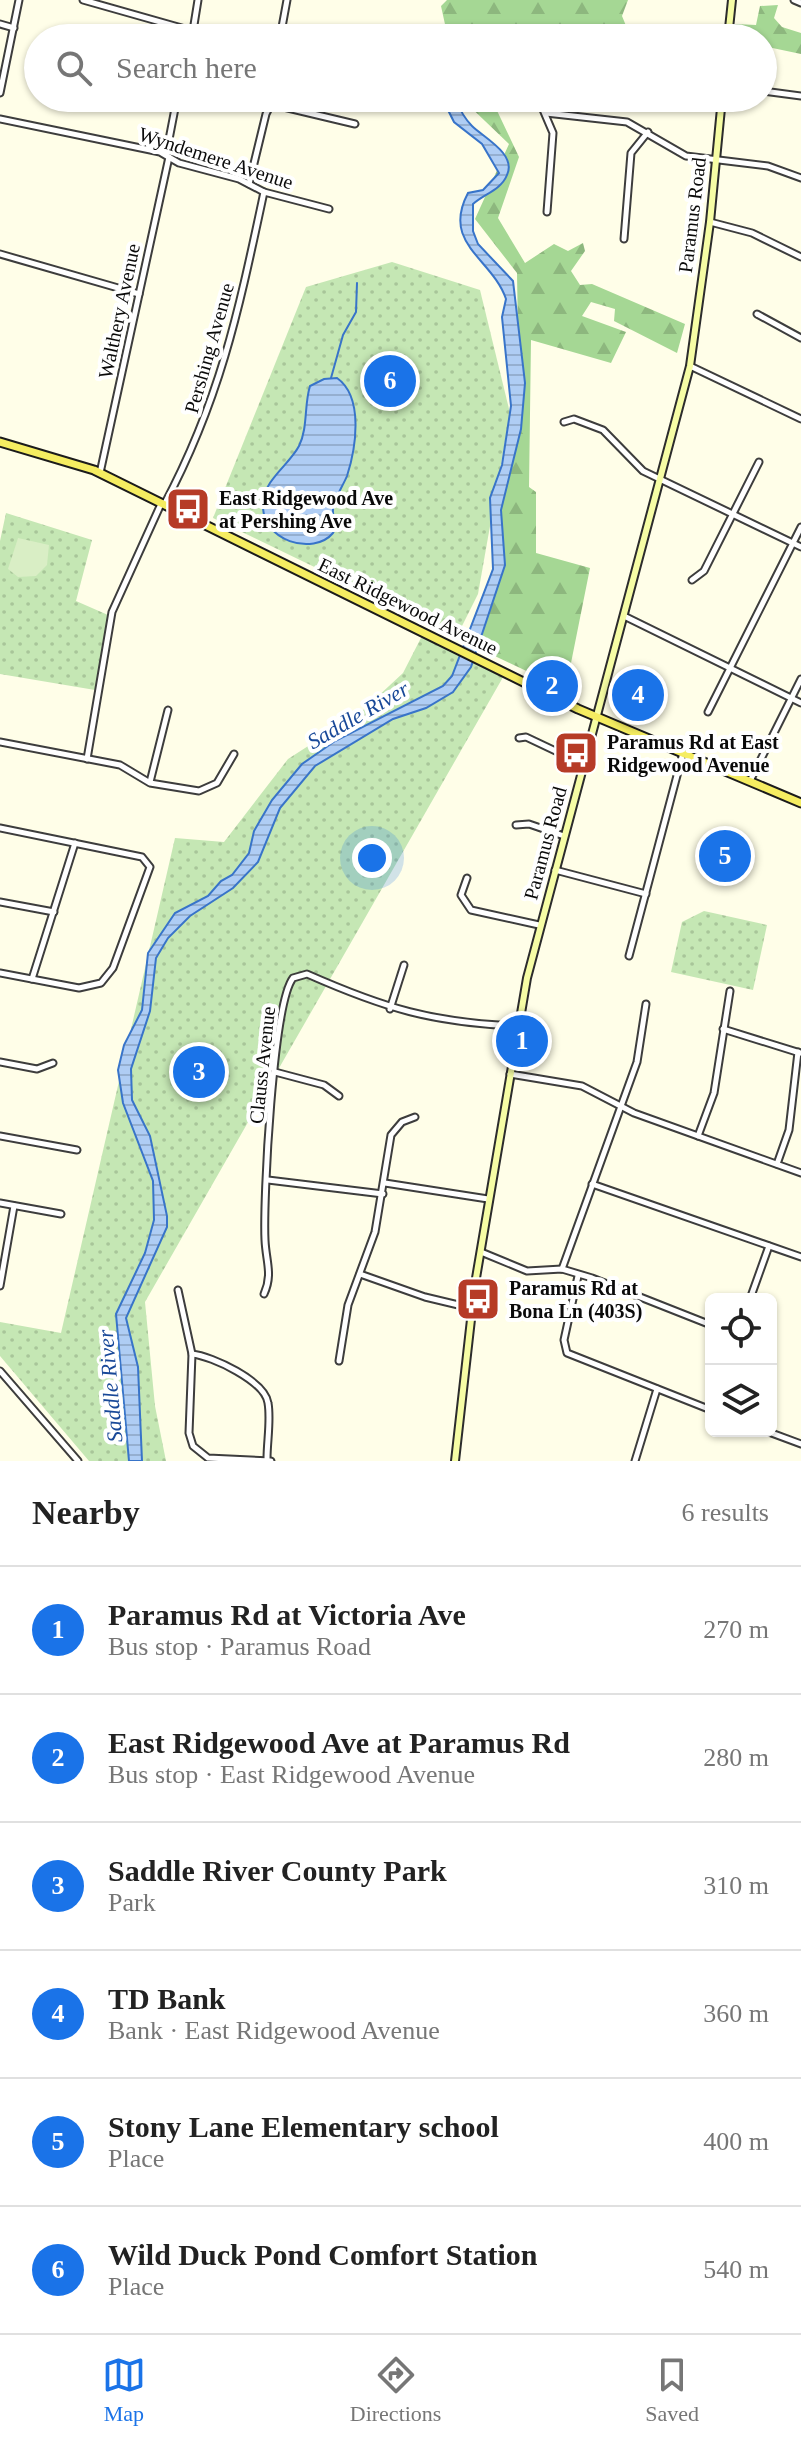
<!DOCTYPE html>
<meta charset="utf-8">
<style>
:root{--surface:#fff;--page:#f6f6f6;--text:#222;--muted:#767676;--line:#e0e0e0;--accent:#1a73e8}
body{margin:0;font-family:Georgia,serif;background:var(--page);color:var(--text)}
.controls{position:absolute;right:24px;bottom:24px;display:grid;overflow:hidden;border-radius:12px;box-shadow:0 2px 6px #0004}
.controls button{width:72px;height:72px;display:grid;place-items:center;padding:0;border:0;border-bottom:2px solid var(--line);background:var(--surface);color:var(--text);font:40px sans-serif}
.you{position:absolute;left:372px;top:858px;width:28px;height:28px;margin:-20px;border:6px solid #fff;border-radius:50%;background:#1a73e8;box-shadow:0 0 0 12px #1a73e833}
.badge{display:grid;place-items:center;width:52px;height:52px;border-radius:50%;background:var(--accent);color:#fff;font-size:26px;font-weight:700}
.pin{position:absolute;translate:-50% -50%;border:4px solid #fff;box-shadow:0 2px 8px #0006}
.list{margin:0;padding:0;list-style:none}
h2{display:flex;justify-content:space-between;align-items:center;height:104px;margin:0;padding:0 32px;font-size:34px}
h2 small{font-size:26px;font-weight:400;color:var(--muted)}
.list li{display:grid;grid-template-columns:52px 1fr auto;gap:24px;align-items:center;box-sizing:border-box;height:128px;padding:0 32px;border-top:2px solid var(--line)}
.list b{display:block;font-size:30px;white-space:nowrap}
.list p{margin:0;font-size:26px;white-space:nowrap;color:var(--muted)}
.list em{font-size:26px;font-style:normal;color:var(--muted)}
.icon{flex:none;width:44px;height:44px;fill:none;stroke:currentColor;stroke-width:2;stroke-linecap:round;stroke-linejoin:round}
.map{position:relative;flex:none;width:801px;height:1461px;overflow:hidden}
.search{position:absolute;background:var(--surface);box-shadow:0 2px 6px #0004;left:24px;right:24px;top:24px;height:88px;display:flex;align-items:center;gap:20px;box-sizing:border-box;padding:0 28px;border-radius:44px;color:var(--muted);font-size:30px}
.sheet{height:872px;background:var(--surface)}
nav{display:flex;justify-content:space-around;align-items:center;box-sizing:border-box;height:112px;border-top:2px solid var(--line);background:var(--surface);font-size:22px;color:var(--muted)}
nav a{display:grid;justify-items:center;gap:4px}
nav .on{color:var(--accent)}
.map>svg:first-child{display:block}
.grass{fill:url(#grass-dots)}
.forest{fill:url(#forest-firs)}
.pitch{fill:#d9eec5}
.water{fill:url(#water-rules);stroke:#3874c9;stroke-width:2}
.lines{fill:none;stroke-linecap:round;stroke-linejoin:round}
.stream{stroke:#3874c9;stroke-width:2}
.minor-casing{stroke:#3d3d3d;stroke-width:9}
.secondary-casing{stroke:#2c2c2c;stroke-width:10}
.primary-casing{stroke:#1b1b1b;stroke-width:11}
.minor{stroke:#fff;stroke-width:5}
.secondary{stroke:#f6fda5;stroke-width:6}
.primary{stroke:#f5ed61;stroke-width:7}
.labels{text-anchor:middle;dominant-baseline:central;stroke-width:8;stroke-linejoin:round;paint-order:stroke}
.street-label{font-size:20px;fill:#0a0a0a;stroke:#fff}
.poi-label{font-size:20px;font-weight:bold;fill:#0a0a0a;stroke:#fff;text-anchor:start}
.water-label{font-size:22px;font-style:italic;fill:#184898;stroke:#fff}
</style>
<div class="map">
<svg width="801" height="1461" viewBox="0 0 801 1461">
<defs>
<pattern id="grass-dots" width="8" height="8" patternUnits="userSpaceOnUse" patternTransform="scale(2)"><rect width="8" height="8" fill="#c5e7b4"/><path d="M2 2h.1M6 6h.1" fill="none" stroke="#a8c599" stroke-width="1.8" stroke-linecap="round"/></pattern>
<pattern id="forest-firs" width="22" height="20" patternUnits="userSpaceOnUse" patternTransform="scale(2)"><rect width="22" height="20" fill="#a5d794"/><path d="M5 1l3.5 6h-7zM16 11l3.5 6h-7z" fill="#8db77e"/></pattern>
<pattern id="water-rules" width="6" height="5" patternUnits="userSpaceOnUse" patternTransform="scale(2)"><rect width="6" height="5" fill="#afcdf4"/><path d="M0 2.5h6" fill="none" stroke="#95afd0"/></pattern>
</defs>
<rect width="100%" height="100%" fill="#fffee8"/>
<g class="grass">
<polygon points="392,262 480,290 510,413 478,594 457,636 213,518 306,287"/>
<polygon points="6,513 92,540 76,601 108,615 95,690 0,674 0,541"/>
<polygon points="424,632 506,672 145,1302 155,1406 166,1461 89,1461 0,1356 0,1322 61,1333 175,838 224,842 288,759 361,712 403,673"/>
<polygon points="704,911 767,925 753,990 671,972 682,922"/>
</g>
<g class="forest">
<polygon points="447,0 628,0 622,16 631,38 448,38 441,6"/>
<polygon points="778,5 774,18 782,27 801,33 801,54 763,46 763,38 735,38 735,24 756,25 760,6"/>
<polygon points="461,98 491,98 519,157 498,218 525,263 554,244 568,251 583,243 585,251 571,271 580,285 592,284 685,324 677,353 614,321 615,309 591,302 582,316 626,332 611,363 531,340 529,487 536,492 536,553 590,568 567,683 556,685 478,648 505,565 501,510 521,429 525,383 518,335 517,273 475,219 509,144"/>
</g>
<polygon class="pitch" points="18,538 49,545 47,565 36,576 18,577 8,569"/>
<g class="water">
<path d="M 442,98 L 455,98 C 459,108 464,118 472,126 C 483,137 517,154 507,175 C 501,190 484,194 473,204 L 473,231 L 478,244 L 513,281 L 525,383 L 521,429 L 501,510 L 505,565 L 471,667 L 453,692 L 426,708 L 393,719 L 315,766 L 280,808 L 258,862 L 233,888 L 190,916 L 168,938 L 156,958 L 150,1011 L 131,1069 L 132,1100 L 150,1136 L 167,1216 L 167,1227 L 126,1318 L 138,1367 L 142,1461 L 129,1461 L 116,1314 L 145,1253 L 154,1220 L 153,1181 L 123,1103 L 118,1070 L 124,1045 L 142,1010 L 148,953 L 175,913 L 208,896 L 221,881 L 232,875 L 249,853 L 254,831 L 272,800 L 302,764 L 335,741 L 443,686 L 452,676 L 493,569 L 490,498 L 502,465 L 511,406 L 502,317 L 506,299 C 492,258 441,244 468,193 L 483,190 L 499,173 L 482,144 L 454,122 Z"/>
<path d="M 337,378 C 364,397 356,448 347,476 C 343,486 334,498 333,510 C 332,518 339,525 333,533 C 314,556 260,542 263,502 C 265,479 289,465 299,446 C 308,428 304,405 310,386 L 324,379 Z"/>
</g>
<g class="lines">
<polyline class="stream" points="331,378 343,335 356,312 357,283"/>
<g class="minor-casing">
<g id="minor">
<polyline points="83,0 217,38"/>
<polyline points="794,0 801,3"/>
<polyline points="0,24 14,28"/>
<polyline points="193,31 198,0"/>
<polyline points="280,38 287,0"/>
<polyline points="763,91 801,96"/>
<polyline points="0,93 19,0"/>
<polyline points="538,98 553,133 547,212"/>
<polyline points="546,113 627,122 686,156 768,166 801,178"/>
<polyline points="0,119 160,152 179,163 239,179 264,192 329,209"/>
<polyline points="166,155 177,98"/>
<polyline points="249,184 266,114 271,104 355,124"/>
<polyline points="710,222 752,233 801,257"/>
<polyline points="624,239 631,153 648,132"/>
<polyline points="0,254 139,294"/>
<polyline points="757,314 801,338"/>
<polyline points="690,366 801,419"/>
<polyline points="564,422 574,419 603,430 643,471 801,547"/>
<polyline points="100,473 169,157"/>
<path d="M 164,505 C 221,398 239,309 264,192"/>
<polyline points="692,580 704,571 759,462"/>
<polyline points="624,616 801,703"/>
<polyline points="708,712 801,527"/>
<polyline points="519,738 526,737 583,764"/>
<polyline points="0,742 120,765 150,783 199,791 217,783 234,754"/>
<polyline points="87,759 112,612 161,504"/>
<polyline points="750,781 801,679"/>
<polyline points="150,782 168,710"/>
<polyline points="516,825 529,824 564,836"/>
<polyline points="0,828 142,857 150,867 113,968 101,983 79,988 0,973"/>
<polyline points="555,870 646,894"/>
<polyline points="467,878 461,895 471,910 539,925"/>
<polyline points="0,902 54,912"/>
<polyline points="629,956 683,753"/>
<polyline points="32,979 75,843"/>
<polyline points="390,1009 404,965"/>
<polyline points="723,1029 800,1053"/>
<polyline points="0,1062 37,1069 53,1063"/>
<polyline points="275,1072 324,1085 339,1096"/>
<polyline points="510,1074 582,1086 634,1113 801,1173"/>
<polyline points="0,1136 77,1150"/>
<polyline points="698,1136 714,1093 730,991"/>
<polyline points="777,1164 789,1130 798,1052"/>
<polyline points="268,1180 383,1194"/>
<polyline points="385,1183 488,1199"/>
<polyline points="592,1184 801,1257"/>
<polyline points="0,1203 61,1214"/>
<polyline points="481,1252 527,1271 562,1269 592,1278 711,1325"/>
<polyline points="562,1269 637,1062 646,1004"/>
<polyline points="360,1274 425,1297 471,1308"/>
<polyline points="578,1276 564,1340 567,1353 711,1410"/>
<polyline points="0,1286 14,1206"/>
<polyline points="178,1290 192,1354 189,1433 193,1446 208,1458 271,1461"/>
<path d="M 264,1294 C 273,1274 266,1262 265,1240 C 263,1200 273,1004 293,978 L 307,974 C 384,1008 433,1023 518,1026"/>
<polyline points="750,1299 769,1246"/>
<path d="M 192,1354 C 212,1356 265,1381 268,1403 C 271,1420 267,1441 267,1459"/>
<polyline points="339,1361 348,1305 375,1232 391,1135 402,1122 415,1117"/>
<polyline points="0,1371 78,1461"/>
<polyline points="766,1431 801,1444"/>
<polyline points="635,1461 657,1389"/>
</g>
</g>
<g class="secondary-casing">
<g id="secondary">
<polyline points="728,38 732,0"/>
<polyline points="455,1461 475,1284 527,978 690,366 710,222 722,98"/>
</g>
</g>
<g class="primary-casing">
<polyline id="primary" points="0,442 94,470 578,709 801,803"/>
</g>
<use href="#minor" class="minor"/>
<use href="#secondary" class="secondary"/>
<use href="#primary" class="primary"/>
</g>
<defs>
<g id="bus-square" transform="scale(2.3)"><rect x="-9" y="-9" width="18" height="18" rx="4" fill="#b63b27" stroke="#fff"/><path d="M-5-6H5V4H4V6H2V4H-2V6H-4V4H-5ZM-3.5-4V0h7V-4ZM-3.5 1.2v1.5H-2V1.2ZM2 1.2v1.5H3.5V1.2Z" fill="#fff"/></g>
</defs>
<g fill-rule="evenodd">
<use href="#bus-square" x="188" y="509"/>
<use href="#bus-square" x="576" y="753"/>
<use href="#bus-square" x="478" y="1299"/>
</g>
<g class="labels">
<g class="street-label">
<text transform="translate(216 158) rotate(18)">Wyndemere Avenue</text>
<text transform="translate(692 215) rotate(-83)">Paramus Road</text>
<text transform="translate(119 311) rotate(-78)">Walthery Avenue</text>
<text transform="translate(209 348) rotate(-74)">Pershing Avenue</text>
<text transform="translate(408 606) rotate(26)">East Ridgewood Avenue</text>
<text transform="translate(545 843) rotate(-75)">Paramus Road</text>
<text transform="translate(262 1065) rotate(-84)">Clauss Avenue</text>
</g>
<g class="poi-label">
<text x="219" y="498">East Ridgewood Ave<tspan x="219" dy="23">at Pershing Ave</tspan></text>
<text x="607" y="742">Paramus Rd at East<tspan x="607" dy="23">Ridgewood Avenue</tspan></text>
<text x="509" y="1288">Paramus Rd at<tspan x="509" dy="23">Bona Ln (403S)</tspan></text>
</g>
<g class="water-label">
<text transform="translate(358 715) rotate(-30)">Saddle River</text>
<text transform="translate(110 1386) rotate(-95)">Saddle River</text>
</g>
</g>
</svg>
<div class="controls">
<button><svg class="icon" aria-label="locate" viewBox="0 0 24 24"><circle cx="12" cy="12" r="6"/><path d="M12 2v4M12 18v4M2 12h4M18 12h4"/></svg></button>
<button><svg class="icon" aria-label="layers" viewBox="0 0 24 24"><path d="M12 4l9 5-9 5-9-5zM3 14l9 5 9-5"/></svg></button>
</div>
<div class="you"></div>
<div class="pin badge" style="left:522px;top:1041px">1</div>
<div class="pin badge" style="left:552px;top:686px">2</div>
<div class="pin badge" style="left:199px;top:1072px">3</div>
<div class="pin badge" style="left:638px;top:695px">4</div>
<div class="pin badge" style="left:725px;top:856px">5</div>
<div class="pin badge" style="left:390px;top:381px">6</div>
<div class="search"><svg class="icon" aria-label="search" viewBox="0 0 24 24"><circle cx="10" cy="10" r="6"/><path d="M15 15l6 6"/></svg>Search here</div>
</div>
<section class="sheet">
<h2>Nearby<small>6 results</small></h2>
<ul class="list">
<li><span class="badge">1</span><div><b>Paramus Rd at Victoria Ave</b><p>Bus stop · Paramus Road</p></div><em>270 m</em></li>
<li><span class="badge">2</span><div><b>East Ridgewood Ave at Paramus Rd</b><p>Bus stop · East Ridgewood Avenue</p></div><em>280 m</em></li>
<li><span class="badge">3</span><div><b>Saddle River County Park</b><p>Park</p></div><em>310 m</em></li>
<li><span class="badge">4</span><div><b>TD Bank</b><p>Bank · East Ridgewood Avenue</p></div><em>360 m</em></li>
<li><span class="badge">5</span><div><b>Stony Lane Elementary school</b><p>Place</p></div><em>400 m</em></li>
<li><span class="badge">6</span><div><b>Wild Duck Pond Comfort Station</b><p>Place</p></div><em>540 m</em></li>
</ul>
</section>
<nav>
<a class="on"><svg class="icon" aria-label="map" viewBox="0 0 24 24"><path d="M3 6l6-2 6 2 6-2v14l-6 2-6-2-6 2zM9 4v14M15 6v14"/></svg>Map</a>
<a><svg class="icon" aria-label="directions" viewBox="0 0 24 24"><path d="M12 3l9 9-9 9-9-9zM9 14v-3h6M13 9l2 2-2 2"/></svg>Directions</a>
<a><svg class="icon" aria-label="saved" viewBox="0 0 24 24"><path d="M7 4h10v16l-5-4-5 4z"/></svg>Saved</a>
</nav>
